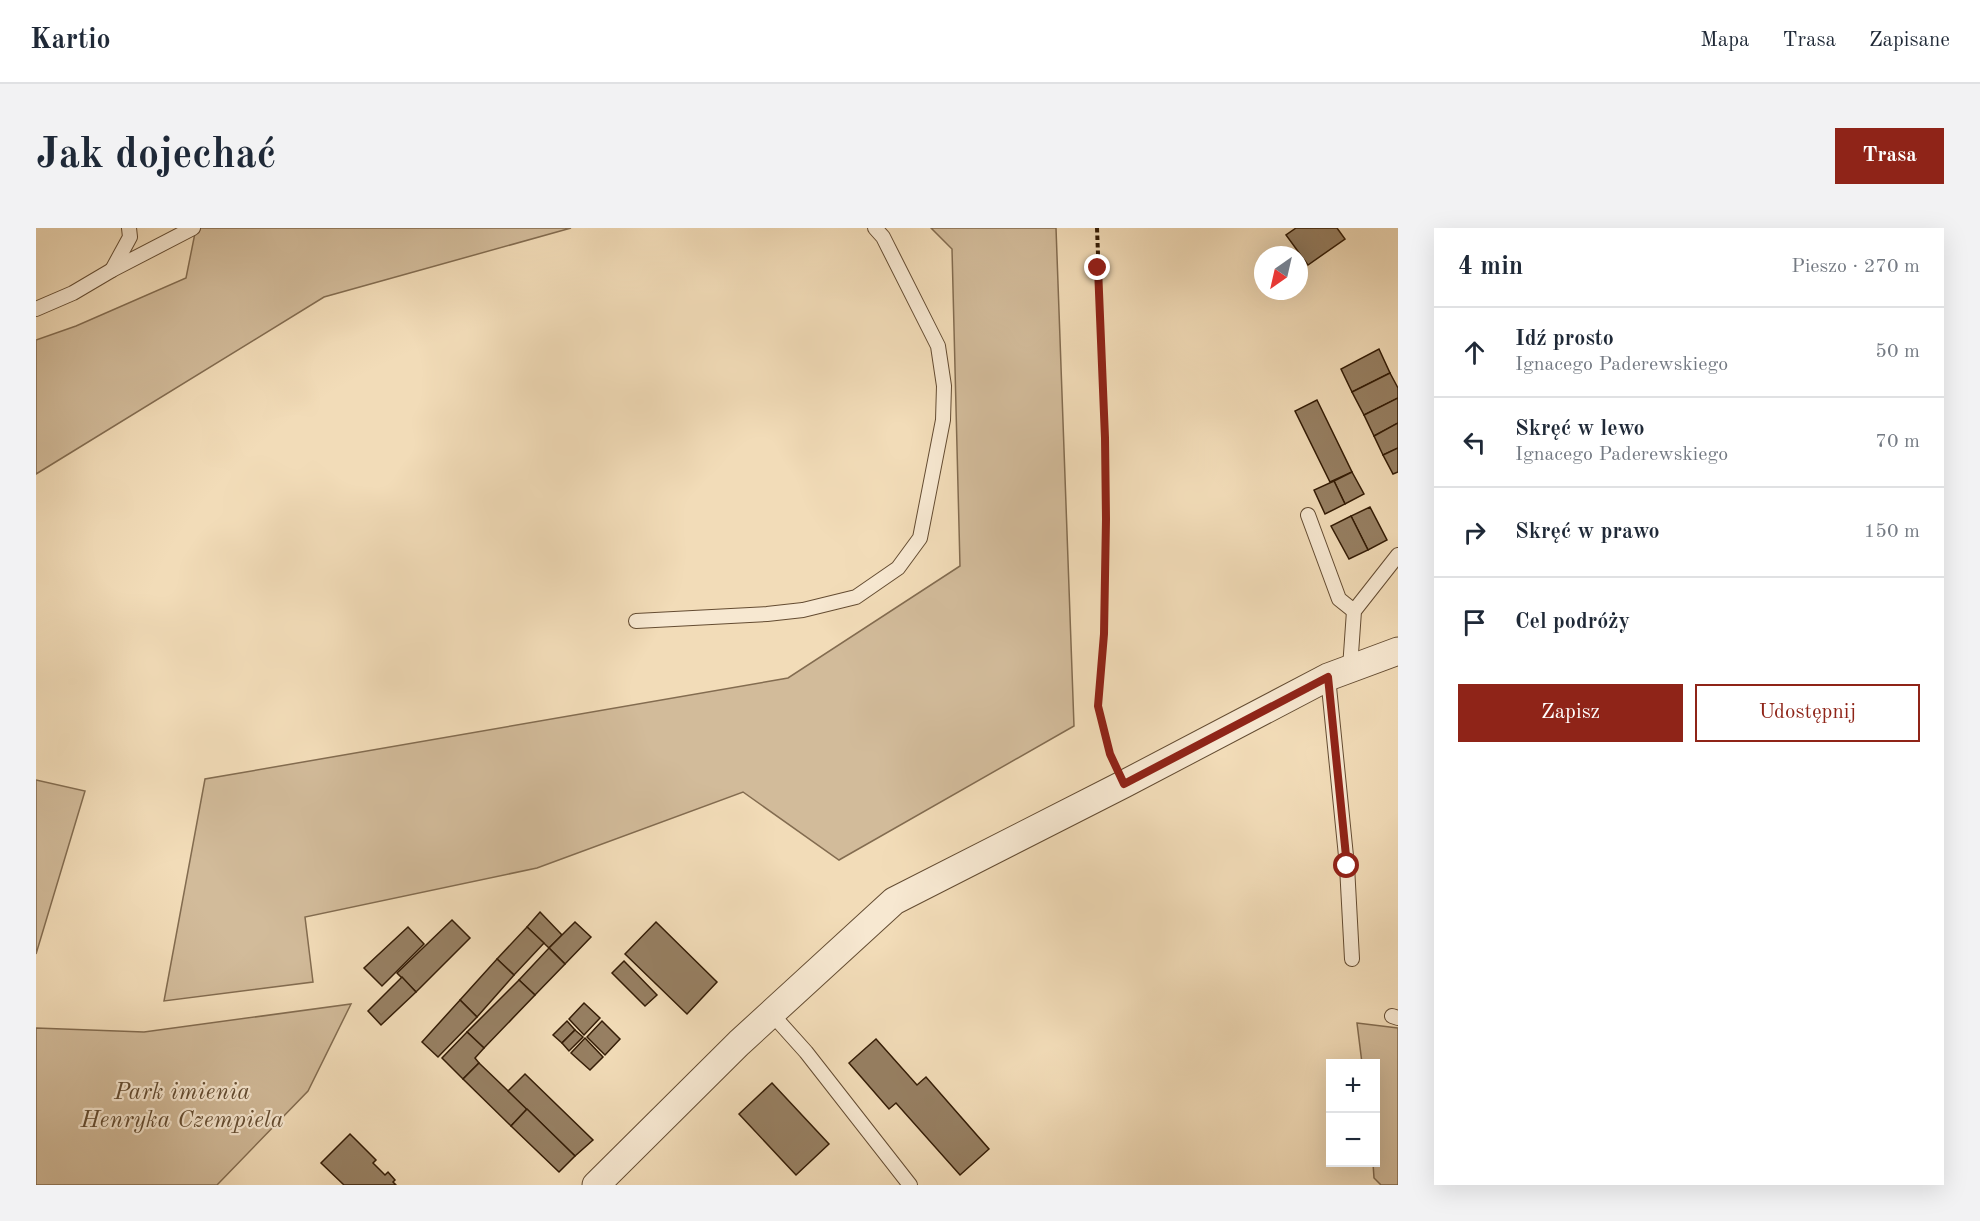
<!DOCTYPE html>
<html lang="pl">
<meta charset="utf-8">
<style>
:root{--surface:#fff;--page:#f2f2f3;--text:#1f2937;--muted:#747a83;--line:#e0e1e3;--accent:#8f2418}
body{margin:0;font-family:"Old Standard TT",serif;background:var(--page);color:var(--text)}
.controls{position:absolute;right:18px;bottom:18px;display:grid;overflow:hidden;border-radius:0px;box-shadow:0 6px 24px #0002}
.controls button{width:54px;height:54px;display:grid;place-items:center;padding:0;border:0;border-bottom:2px solid var(--line);background:var(--surface);color:var(--text);font:30px sans-serif}
.compass{position:absolute;left:1218px;top:18px;width:54px;height:54px;border-radius:50%;background:var(--surface);box-shadow:0 6px 24px #0002;rotate:214deg}
.stop{position:absolute;width:18px;height:18px;margin:-14px;border:4px solid #8f2418;border-radius:50%;background:#fff}
.stop.end{background:#8f2418;border-color:#fff;box-shadow:0 2px 6px #0008}
.list{margin:0;padding:0;list-style:none}
h2{display:flex;justify-content:space-between;align-items:center;height:78px;margin:0;padding:0 24px;font-size:26px}
h2 small{font-size:20px;font-weight:400;color:var(--muted)}
.list li{display:grid;grid-template-columns:39px 1fr auto;gap:18px;align-items:center;box-sizing:border-box;height:90px;padding:0 24px;border-top:2px solid var(--line)}
.list b{display:block;font-size:22px;white-space:nowrap}
.list p{margin:0;font-size:20px;white-space:nowrap;color:var(--muted)}
.list em{font-size:20px;font-style:normal;color:var(--muted)}
.actions{display:flex;gap:12px;padding:18px 24px}
.actions a{flex:1;padding:14px 0;border:2px solid var(--accent);border-radius:0px;text-align:center;font-size:21px;color:var(--accent)}
.actions .main{background:var(--accent);color:#fff}
.icon{flex:none;width:33px;height:33px;fill:none;stroke:currentColor;stroke-width:2;stroke-linecap:round;stroke-linejoin:round}
.map{position:relative;flex:none;width:1362px;height:957px;overflow:hidden;border-radius:0px}
header{display:flex;align-items:center;gap:36px;box-sizing:border-box;height:84px;padding:0 30px;background:var(--surface);border-bottom:2px solid var(--line)}
header strong{font-size:28px}
nav{display:flex;gap:33px;margin-inline-start:auto;font-size:21px}
.intro{display:flex;align-items:center;justify-content:space-between;box-sizing:border-box;height:144px;padding:0 36px}
h1{margin:0;font-size:42px}
.button{padding:15px 27px;border-radius:0px;background:var(--accent);color:#fff;font-size:21px;font-weight:700}
main{display:flex;gap:36px;padding:0 36px}
aside{flex:1;background:var(--surface);border-radius:0px;box-shadow:0 6px 24px #0002}
.map>svg:first-child{display:block}
.green{fill:#d2bb9a;stroke:#836c50;stroke-width:1.5}
.building{fill:#978063;stroke:#341c06;stroke-width:1.5}
.lines{fill:none;stroke-linecap:round;stroke-linejoin:round}
.service-casing{stroke:#644c32;stroke-width:16}
.minor-casing{stroke:#644c32;stroke-width:29}
.path{stroke:#341c06;stroke-width:4;stroke-dasharray:4.5 3;stroke-linecap:butt}
.service{stroke:#f7e8d1;stroke-width:14}
.minor{stroke:#f7e8d1;stroke-width:27}
.route{stroke:#8f2418;stroke-width:8}
.labels{text-anchor:middle;dominant-baseline:central;stroke-width:4.5;stroke-linejoin:round;paint-order:stroke}
.park-label{font-size:24px;font-style:italic;fill:#634c32;stroke:#f7e8d1}
</style>
<header>
<strong>Kartio</strong>
<nav><a>Mapa</a><a>Trasa</a><a>Zapisane</a></nav>
</header>
<div class="intro"><h1>Jak dojechać</h1><a class="button">Trasa</a></div>
<main>
<div class="map">
<svg width="1362" height="957" viewBox="0 0 1362 957">
<rect width="100%" height="100%" fill="#f2dcb8"/>
<filter id="stains"><feTurbulence type="fractalNoise" baseFrequency=".00333" numOctaves="4"/><feColorMatrix values="0 0 0 0 .2 0 0 0 0 .09 0 0 0 0 .02 0 0 0 .5 -.17"/></filter>
<radialGradient id="worn" r=".72"><stop offset=".6" stop-color="#630" stop-opacity="0"/><stop offset="1" stop-color="#630" stop-opacity=".3"/></radialGradient>
<g class="green">
<polygon points="160,0 535,0 288,69 0,246 0,112 40,98 150,50"/>
<polygon points="895,0 1020,0 1038,498 803,632 707,564 501,640 269,689 277,754 128,773 169,551 752,450 924,338 916,21"/>
<polygon points="0,552 49,563 0,726"/>
<polygon points="315,776 272,863 181,957 0,957 0,800 108,804"/>
<polygon points="1321,795 1362,800 1362,957 1345,957 1338,950 1337,935 1340,934 1340,836 1326,835"/>
</g>
<g class="building">
<polygon points="1260,0 1301,0 1309,11 1272,37 1250,7"/>
<polygon points="1343,121 1354,145 1316,164 1305,141"/>
<polygon points="1354,145 1362,160 1362,170 1328,187 1316,164"/>
<polygon points="1362,170 1362,195 1338,208 1328,187"/>
<polygon points="1281,172 1316,244 1294,254 1259,183"/>
<polygon points="1362,195 1362,220 1347,227 1338,208"/>
<polygon points="1362,220 1362,244 1357,246 1347,227"/>
<polygon points="1316,244 1328,266 1309,276 1298,253"/>
<polygon points="1298,253 1309,276 1289,286 1278,262"/>
<polygon points="1334,279 1351,312 1332,322 1315,288"/>
<polygon points="1315,288 1332,322 1313,331 1295,298"/>
<polygon points="504,684 526,707 513,720 491,699"/>
<polygon points="416,692 434,710 380,764 361,745"/>
<polygon points="539,694 555,709 529,736 513,720"/>
<polygon points="620,694 681,754 651,786 589,726"/>
<polygon points="372,699 388,716 346,758 328,740"/>
<polygon points="491,699 508,715 478,747 461,731"/>
<polygon points="513,720 529,736 499,767 483,752"/>
<polygon points="461,731 478,747 441,789 424,772"/>
<polygon points="588,733 621,767 609,778 576,745"/>
<polygon points="366,749 380,764 345,797 332,783"/>
<polygon points="483,752 499,767 448,820 431,804"/>
<polygon points="424,772 441,789 402,829 386,814"/>
<polygon points="548,775 564,790 548,807 533,791"/>
<polygon points="531,793 539,802 526,815 517,807"/>
<polygon points="566,793 584,811 569,827 551,809"/>
<polygon points="539,802 547,809 533,823 526,815"/>
<polygon points="431,804 448,820 439,830 443,835 427,851 406,830"/>
<polygon points="549,810 567,829 554,842 535,825"/>
<polygon points="840,811 881,857 890,849 953,921 924,947 860,875 853,881 813,835"/>
<polygon points="443,835 491,881 475,898 427,851"/>
<polygon points="489,846 557,912 539,928 472,863"/>
<polygon points="736,855 793,916 760,947 703,886"/>
<polygon points="491,881 539,928 523,944 475,898"/>
<polygon points="314,906 340,932 337,935 349,947 352,944 359,952 357,954 360,957 308,957 285,935"/>
</g>
<g class="lines">
<g class="service-casing">
<g id="service">
<polyline points="76,42 94,9 93,0"/>
<polyline points="0,81 37,65 76,42 157,0"/>
<polyline points="1272,287 1303,371 1318,383"/>
<polyline points="600,393 731,386 767,382 820,369 862,340 884,310 907,192 908,158 902,118 847,9 839,0"/>
<polyline points="1314,440 1318,383 1362,327"/>
<polyline points="1292,449 1311,638 1316,731"/>
<polyline points="735,785 770,824 874,957"/>
<polyline points="1356,788 1362,790"/>
</g>
</g>
<g class="minor-casing">
<polyline id="minor" points="560,957 703,815 858,673 1088,556 1292,449 1362,423"/>
</g>
<polyline class="path" points="1061,0 1069,210 1070,291 1068,406 1062,478 1074,526 1077,533"/>
<use href="#service" class="service"/>
<use href="#minor" class="minor"/>
</g>
<g class="lines">
<polyline class="route" points="1062,40 1069,210 1070,291 1068,406 1062,478 1074,526 1088,556 1292,449 1311,638"/>
</g>
<g class="labels">
<g class="park-label">
<text x="146" y="865">Park imienia<tspan x="146" dy="28">Henryka Czempiela</tspan></text>
</g>
</g>
<rect width="100%" height="100%" filter="url(#stains)"/>
<rect width="100%" height="100%" fill="url(#worn)"/>
</svg>
<div class="controls">
<button>+</button>
<button>−</button>
</div>
<svg class="compass" viewBox="-18 -18 36 36"><path d="M0-13l5 13h-10z" fill="#e53935"/><path d="M0 13l5-13h-10z" fill="#747a83"/></svg>
<div class="stop" style="left:1311px;top:638px"></div>
<div class="stop end" style="left:1062px;top:40px"></div>
</div>
<aside>
<h2>4 min<small>Pieszo · 270 m</small></h2>
<ul class="list">
<li><svg class="icon" aria-label="ahead" viewBox="0 0 24 24"><path d="M12 20V5M6 11l6-6 6 6"/></svg><div><b>Idź prosto</b><p>Ignacego Paderewskiego</p></div><em>50 m</em></li>
<li><svg class="icon" aria-label="left" viewBox="0 0 24 24"><path d="M17 20v-9H6M10 6l-5 5 5 5"/></svg><div><b>Skręć w lewo</b><p>Ignacego Paderewskiego</p></div><em>70 m</em></li>
<li><svg class="icon" aria-label="right" viewBox="0 0 24 24"><path d="M7 20v-9h11M14 6l5 5-5 5"/></svg><div><b>Skręć w prawo</b></div><em>150 m</em></li>
<li><svg class="icon" aria-label="arrive" viewBox="0 0 24 24"><path d="M6 21V4h12l-3 4 3 4H6"/></svg><div><b>Cel podróży</b></div></li>
</ul>
<div class="actions"><a class="main">Zapisz</a><a>Udostępnij</a></div>
</aside>
</main>
